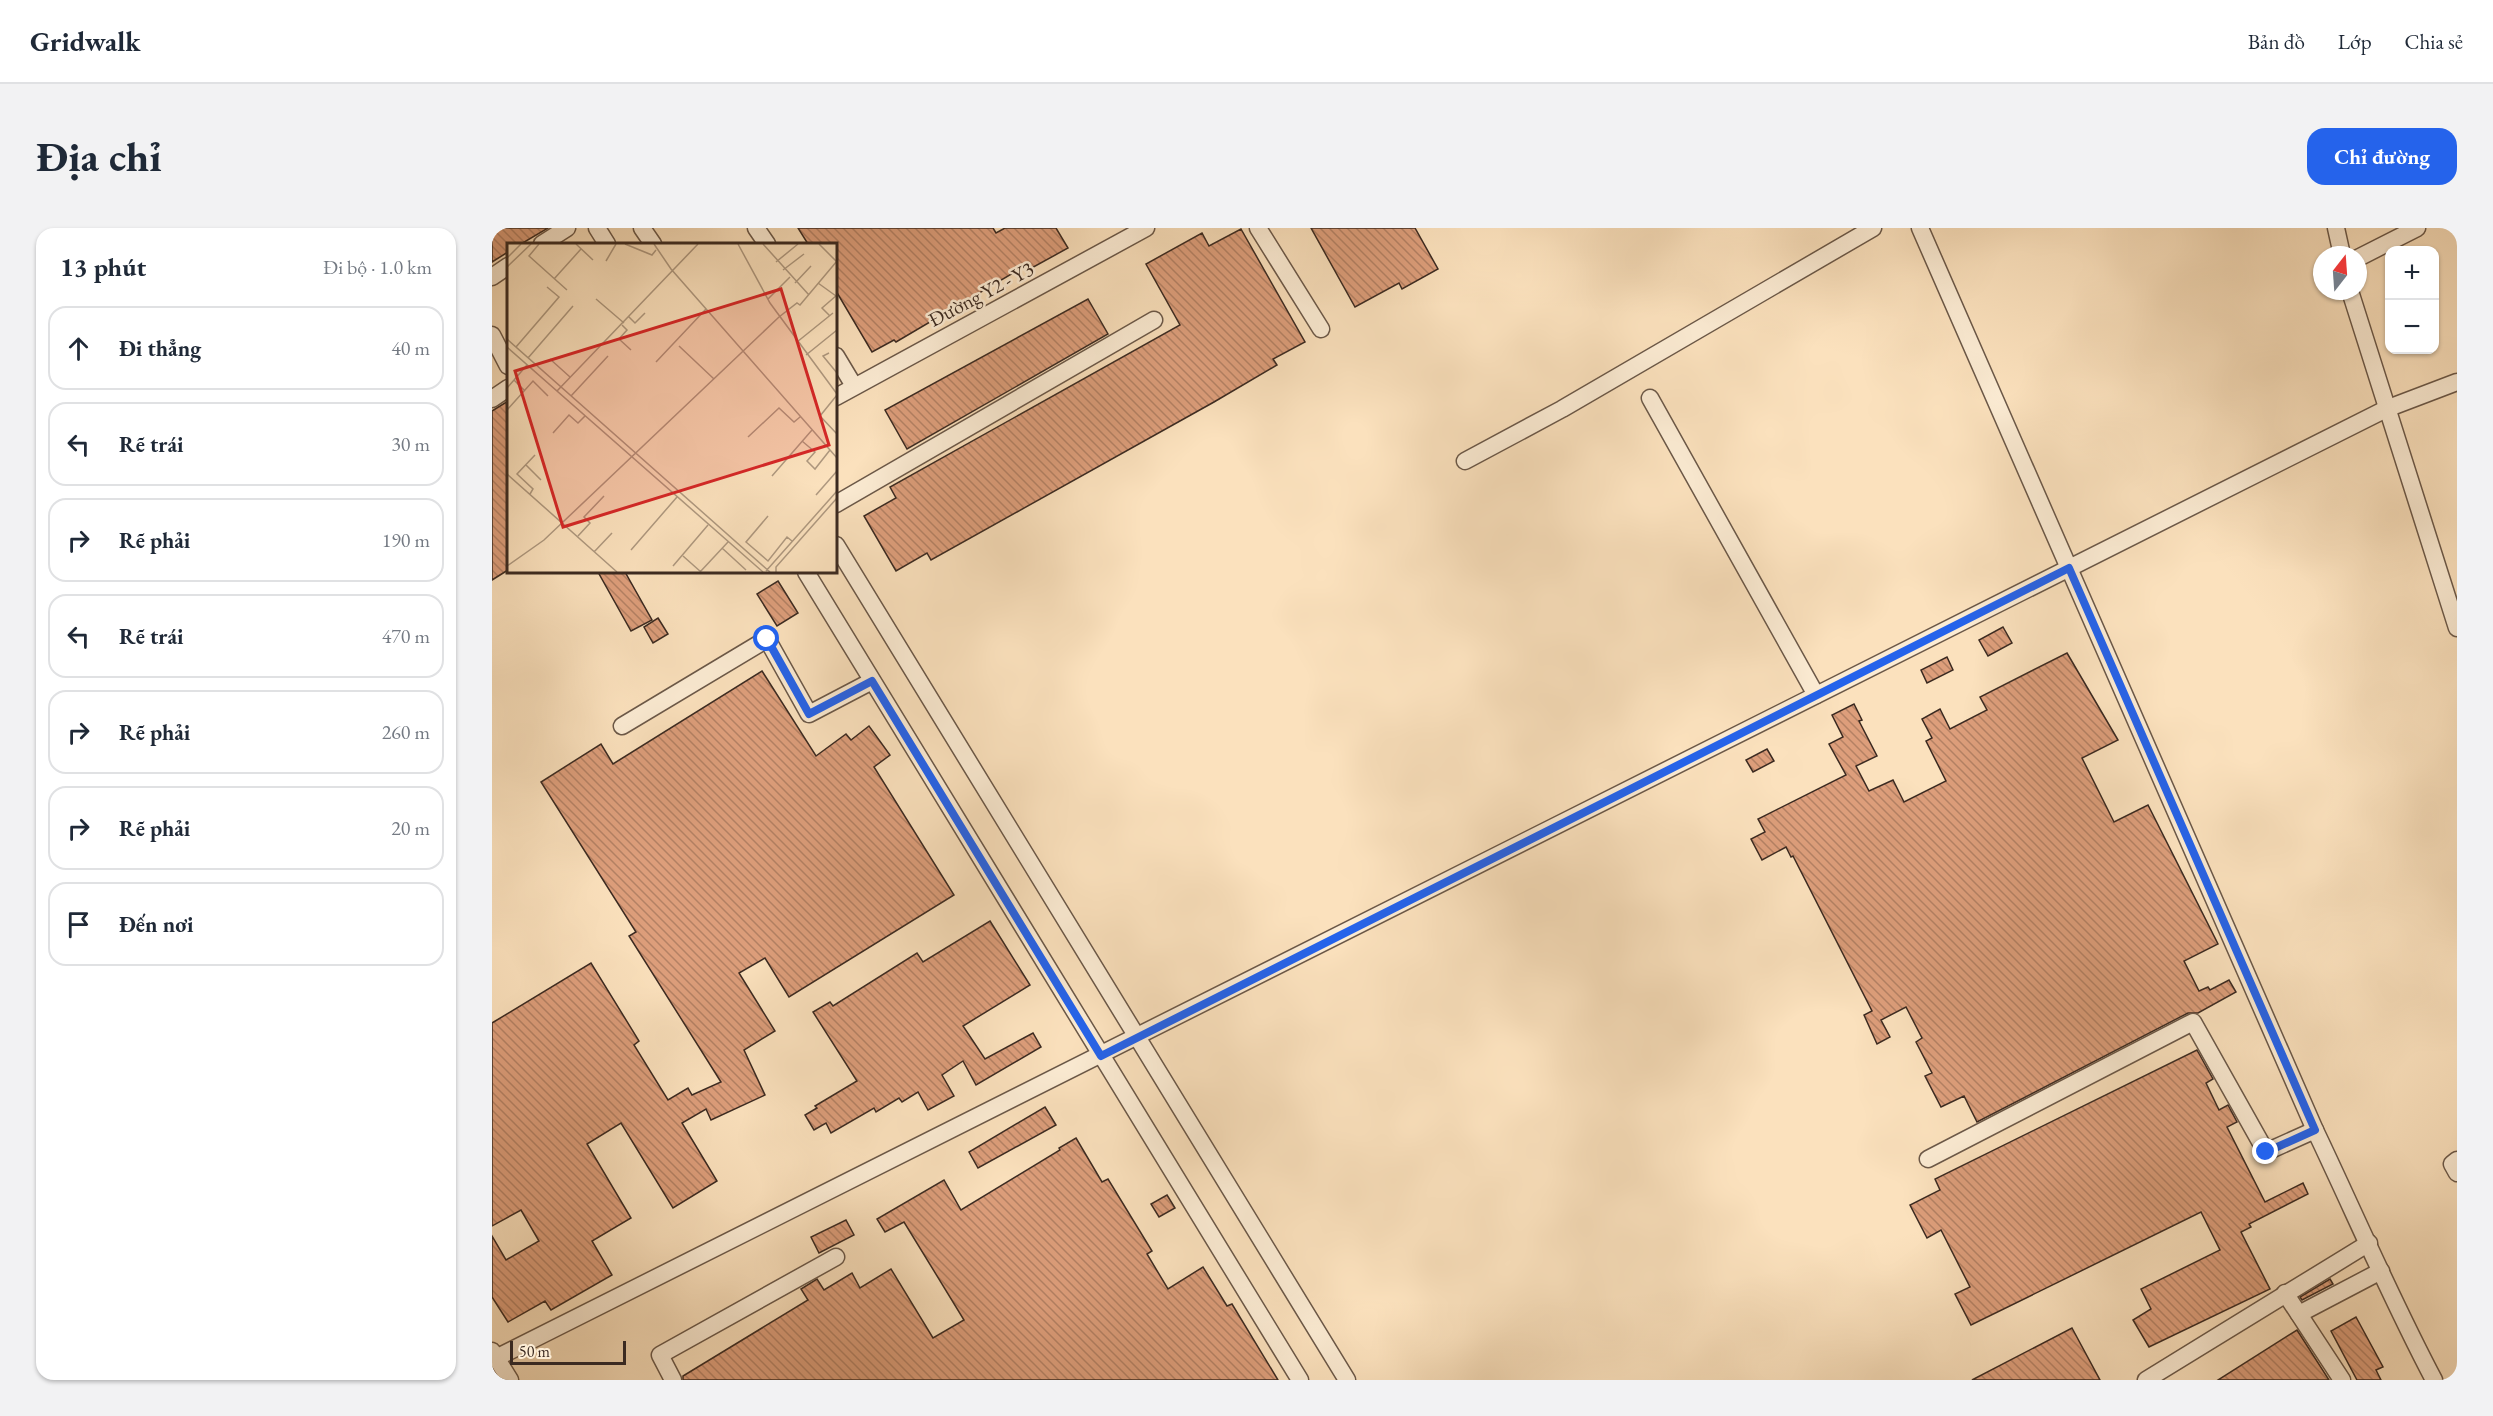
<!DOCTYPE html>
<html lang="vi">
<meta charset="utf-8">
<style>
:root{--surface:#fff;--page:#f2f2f3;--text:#1f2937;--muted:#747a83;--line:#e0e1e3;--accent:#2563eb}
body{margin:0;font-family:"EB Garamond",serif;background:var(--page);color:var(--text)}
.controls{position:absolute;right:18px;top:18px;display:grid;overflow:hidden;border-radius:12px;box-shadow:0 2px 4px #0004}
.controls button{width:54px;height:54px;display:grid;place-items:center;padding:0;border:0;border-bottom:2px solid var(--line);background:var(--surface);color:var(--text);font:30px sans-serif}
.compass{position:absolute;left:1821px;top:18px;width:54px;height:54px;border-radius:50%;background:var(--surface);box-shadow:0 2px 4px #0004;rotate:17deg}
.scale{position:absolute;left:18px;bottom:15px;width:116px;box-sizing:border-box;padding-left:6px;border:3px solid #3b2a21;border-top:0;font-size:16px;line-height:21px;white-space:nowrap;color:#3b2a21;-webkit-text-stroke:4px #fcecd4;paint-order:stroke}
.stop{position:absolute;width:18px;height:18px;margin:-14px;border:4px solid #2563eb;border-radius:50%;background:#fff}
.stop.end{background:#2563eb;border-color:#fff;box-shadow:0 2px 6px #0008}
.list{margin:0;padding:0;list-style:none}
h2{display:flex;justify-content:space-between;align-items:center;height:78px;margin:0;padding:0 24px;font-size:26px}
h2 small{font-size:20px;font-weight:400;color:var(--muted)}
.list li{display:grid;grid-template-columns:39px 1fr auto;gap:18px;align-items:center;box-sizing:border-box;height:84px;margin:0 12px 12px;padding:0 12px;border:2px solid var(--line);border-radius:18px}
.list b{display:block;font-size:22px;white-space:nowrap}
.list em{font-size:20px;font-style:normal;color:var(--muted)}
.icon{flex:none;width:33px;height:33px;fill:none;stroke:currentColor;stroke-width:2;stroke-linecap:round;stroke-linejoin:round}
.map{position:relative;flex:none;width:1965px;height:1152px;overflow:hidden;border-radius:18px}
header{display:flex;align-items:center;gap:36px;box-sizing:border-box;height:84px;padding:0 30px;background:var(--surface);border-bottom:2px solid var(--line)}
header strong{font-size:28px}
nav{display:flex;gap:33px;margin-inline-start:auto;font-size:21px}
.intro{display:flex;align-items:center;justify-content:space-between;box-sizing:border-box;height:144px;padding:0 36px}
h1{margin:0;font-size:42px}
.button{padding:15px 27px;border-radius:18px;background:var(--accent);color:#fff;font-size:21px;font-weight:700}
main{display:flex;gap:36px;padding:0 36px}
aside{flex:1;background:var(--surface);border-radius:18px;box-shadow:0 2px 4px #0004}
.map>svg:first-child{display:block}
.building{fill:url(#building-back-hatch);stroke:#3b2a21;stroke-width:1.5}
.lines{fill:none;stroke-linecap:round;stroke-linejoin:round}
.minor-casing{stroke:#6b5848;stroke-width:19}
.minor{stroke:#fcecd4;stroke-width:16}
.route{stroke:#2563eb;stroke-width:8}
.labels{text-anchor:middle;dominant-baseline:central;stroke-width:5;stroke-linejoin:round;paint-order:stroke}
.street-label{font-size:20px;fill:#3b2a21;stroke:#fcecd4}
.inset-road{fill:none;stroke:#ae987f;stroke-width:1.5}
.view{fill:#d62828;fill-opacity:0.15;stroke:#d62828;stroke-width:3}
.inset-edge{fill:none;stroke:#3b2a21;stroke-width:3}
</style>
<header>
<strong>Gridwalk</strong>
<nav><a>Bản đồ</a><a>Lớp</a><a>Chia sẻ</a></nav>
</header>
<div class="intro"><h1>Địa chỉ</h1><a class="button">Chỉ đường</a></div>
<main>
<aside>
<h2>13 phút<small>Đi bộ · 1.0 km</small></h2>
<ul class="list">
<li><svg class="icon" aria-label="ahead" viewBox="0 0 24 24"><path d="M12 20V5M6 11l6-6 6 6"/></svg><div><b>Đi thẳng</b></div><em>40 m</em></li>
<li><svg class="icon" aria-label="left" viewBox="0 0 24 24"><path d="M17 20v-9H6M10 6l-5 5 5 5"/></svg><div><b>Rẽ trái</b></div><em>30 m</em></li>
<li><svg class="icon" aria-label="right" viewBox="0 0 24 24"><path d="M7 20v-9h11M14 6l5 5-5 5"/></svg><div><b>Rẽ phải</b></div><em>190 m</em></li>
<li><svg class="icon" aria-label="left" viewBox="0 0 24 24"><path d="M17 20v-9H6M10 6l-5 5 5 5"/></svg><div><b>Rẽ trái</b></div><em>470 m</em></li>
<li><svg class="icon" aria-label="right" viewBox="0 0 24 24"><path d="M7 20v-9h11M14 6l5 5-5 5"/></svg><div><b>Rẽ phải</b></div><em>260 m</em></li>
<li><svg class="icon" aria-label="right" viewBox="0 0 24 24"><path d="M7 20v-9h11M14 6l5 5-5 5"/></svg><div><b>Rẽ phải</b></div><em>20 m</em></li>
<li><svg class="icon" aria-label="arrive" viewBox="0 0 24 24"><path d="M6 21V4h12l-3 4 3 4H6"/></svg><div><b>Đến nơi</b></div></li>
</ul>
</aside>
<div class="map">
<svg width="1965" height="1152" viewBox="0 0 1965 1152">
<defs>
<pattern id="building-back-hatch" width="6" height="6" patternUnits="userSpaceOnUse" patternTransform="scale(1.5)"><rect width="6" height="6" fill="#dd9e7b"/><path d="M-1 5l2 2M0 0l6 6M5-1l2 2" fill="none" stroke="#b48164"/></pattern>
</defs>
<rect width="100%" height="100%" fill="#fbe1bd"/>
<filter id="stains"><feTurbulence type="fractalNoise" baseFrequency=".00333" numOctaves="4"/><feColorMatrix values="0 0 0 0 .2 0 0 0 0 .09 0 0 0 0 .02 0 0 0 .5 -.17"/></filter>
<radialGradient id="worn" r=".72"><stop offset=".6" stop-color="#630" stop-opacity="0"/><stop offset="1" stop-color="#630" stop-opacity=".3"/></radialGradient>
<g class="building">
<polygon points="0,0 56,0 29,16 16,16 16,24 0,34"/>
<polygon points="306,0 501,0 504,5 513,0 564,0 576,20 536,42 533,38 404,114 402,112 380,124 344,63 344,16 316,16"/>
<polygon points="819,0 923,0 946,41 910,61 907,55 863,79"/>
<polygon points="749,1 813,114 781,131 785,137 722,174 439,332 435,325 404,343 372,288 404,270 398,259 688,97 654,36 710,5 717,18"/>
<polygon points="596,71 616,106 415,221 393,182"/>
<polygon points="16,173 16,342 0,352 0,183"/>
<polygon points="106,344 133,344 160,392 139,403"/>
<polygon points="286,353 306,385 285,398 265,366"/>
<polygon points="166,390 176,406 161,415 152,399"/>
<polygon points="1511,399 1520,415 1496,428 1487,412"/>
<polygon points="1575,425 1626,512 1590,530 1622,594 1656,577 1726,716 1692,733 1707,763 1716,759 1718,762 1737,752 1744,764 1706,785 1696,785 1485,894 1472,868 1449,879 1433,848 1440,845 1424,814 1430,810 1414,779 1389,792 1398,809 1385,816 1372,787 1380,783 1301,628 1299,629 1294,619 1270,632 1259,611 1273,604 1266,591 1354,547 1337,516 1351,509 1340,487 1362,476 1370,492 1367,493 1385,528 1364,538 1377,563 1401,552 1412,574 1454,553 1434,513 1440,510 1430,491 1448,481 1458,501 1495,482 1488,469"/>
<polygon points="1455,429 1461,442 1435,455 1429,442"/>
<polygon points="270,443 324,528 354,506 359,512 377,498 398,527 382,539 462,667 297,769 273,730 247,745 283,803 252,822 273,867 219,892 214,881 190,895 225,953 181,980 129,895 95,916 139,990 100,1013 120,1047 59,1082 53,1073 16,1094 0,1069 0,1008 14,1032 47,1013 29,982 0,998 0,795 99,735 147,813 142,817 176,872 196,860 200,867 229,854 137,708 144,704 49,554 109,516 121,536"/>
<polygon points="1275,521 1282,533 1261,544 1254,532"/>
<polygon points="498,693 538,757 471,798 493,831 541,805 549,819 484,857 471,833 450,847 462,868 436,882 426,864 410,874 407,870 384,884 382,880 339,905 334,895 322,902 313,887 325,880 323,878 365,853 321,784 338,774 341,778 425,725 431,734"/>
<polygon points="1705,822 1721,851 1714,855 1727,882 1736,877 1745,894 1735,899 1773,974 1811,955 1816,966 1757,996 1759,999 1749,1004 1778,1061 1657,1119 1641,1092 1659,1081 1649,1061 1728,1022 1709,984 1479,1097 1463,1066 1478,1059 1449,1002 1435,1010 1418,977 1448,962 1443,951"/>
<polygon points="553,879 564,897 486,940 477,924"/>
<polygon points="584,910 610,954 616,951 660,1023 655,1026 676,1061 711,1039 735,1078 740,1076 786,1152 191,1152 191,1148 316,1072 309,1061 325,1051 332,1062 360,1045 368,1060 399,1041 441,1110 472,1092 412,994 393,1004 385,991 452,952 469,982 568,922 567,920"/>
<polygon points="675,967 683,980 667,989 659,976"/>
<polygon points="354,992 362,1007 327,1025 319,1009"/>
<polygon points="1838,1051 1841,1056 1810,1072 1808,1069"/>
<polygon points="1864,1089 1891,1139 1884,1142 1889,1152 1865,1152 1839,1103"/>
<polygon points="1580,1100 1608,1152 1480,1152"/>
<polygon points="1805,1102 1837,1152 1726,1152"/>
</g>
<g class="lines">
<g class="minor-casing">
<g id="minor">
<polyline points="105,0 115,16"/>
<polyline points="150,0 161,16"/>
<polyline points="264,0 275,16"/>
<polyline points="766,0 829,101"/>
<path d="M 1428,0 L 1823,902 C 1863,986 1899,1071 1942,1152"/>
<polyline points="1844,0 1850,27"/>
<polyline points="50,16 75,0"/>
<polyline points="1866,30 1925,0"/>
<polyline points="0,49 16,38"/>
<polyline points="1858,63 1965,400"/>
<polyline points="0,107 16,138"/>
<polyline points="344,128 362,158"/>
<polyline points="344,169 654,0"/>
<polyline points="1158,170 1324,467"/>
<polyline points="0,171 16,160"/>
<polyline points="973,233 1070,181 1381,0"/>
<polyline points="344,276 662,92"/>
<polyline points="344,317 855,1152"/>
<polyline points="314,344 808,1152"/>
<polyline points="130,498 275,411 317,486 380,453"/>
<polyline points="1436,931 1701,794 1774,924 1823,902"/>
<polyline points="1965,932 1960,936 1965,945"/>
<polyline points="1793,1065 1850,1152"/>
<polyline points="1807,1086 1889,1043"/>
<polyline points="0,1123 18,1152"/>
<polyline points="0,1132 1894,181 1965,154"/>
<polyline points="181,1152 168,1127 344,1029"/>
<polyline points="1654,1152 1877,1015"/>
</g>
</g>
<use href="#minor" class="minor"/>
</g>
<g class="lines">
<polyline class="route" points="275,411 317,486 380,453 609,828 1577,340 1823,902 1774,924"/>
</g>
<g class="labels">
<g class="street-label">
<text transform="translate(489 66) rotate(-28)">Đường Y2 - Y3</text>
</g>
</g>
<g transform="translate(15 15)">
<rect width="330" height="330" fill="#fbe1bd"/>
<path class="inset-road" d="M 32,1 L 22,13 L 60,47M 69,1 L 86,17M 118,1 L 145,12 L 149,7M 147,1 L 164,26 L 330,215M 231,1 L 263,60 L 330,151M 256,1 L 302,52M 312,1 L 329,18M 0,15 L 14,1M 99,18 L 109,1M 269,19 L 291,1M 0,24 L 24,1M 276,27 L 297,11M 47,36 L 74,6M 288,40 L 304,23M 311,40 L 329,53M 89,56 L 117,80M 261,56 L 283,34M 323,73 L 315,65 L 330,52M 122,74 L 128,80 L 138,70M 115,82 L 120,87 L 112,96 L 124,107M 0,96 L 263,329M 290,99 L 326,70M 172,103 L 207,136M 0,104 L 256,329M 9,104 L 52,54 L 40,44M 322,110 L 316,113 L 330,130M 299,112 L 330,87M 21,115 L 66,63M 43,116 L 63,134M 149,119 L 199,66M 7,137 L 20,122M 0,145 L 7,137 L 18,148M 50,148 L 191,1M 330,152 L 313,173 L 330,191M 64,153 L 101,113M 0,167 L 26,138 L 41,153M 46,190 L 62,172 L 71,180 L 78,173M 241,194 L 272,165 L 287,179 L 293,174M 295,198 L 308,209 L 300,218 L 308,226 L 323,207M 19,222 L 34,237M 0,231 L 110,329M 265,233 L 305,187M 23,251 L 26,246 L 10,231 L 28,212M 309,252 L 330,228M 261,273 L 239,299 L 261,318 L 280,294 L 285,298M 71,293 L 83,280 L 77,274 L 97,253M 215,305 L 239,327M 124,307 L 170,254M 87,309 L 105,290M 176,313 L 194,329M 0,323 L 37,297 L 272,74 L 290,60 L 293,62 L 330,18M 166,323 L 201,282M 259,328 L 330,248M 193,329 L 221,299M 269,329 L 269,324 L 330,255"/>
<path class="view" d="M 274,46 L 322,202 L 56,284 L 8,128 Z"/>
<rect width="330" height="330" class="inset-edge"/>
</g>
<rect width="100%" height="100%" filter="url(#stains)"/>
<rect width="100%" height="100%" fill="url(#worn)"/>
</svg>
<div class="controls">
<button>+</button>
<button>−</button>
</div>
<svg class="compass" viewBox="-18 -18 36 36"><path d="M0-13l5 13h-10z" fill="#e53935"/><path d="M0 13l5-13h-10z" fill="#747a83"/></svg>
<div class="scale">50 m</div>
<div class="stop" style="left:275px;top:411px"></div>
<div class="stop end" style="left:1774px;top:924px"></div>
</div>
</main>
